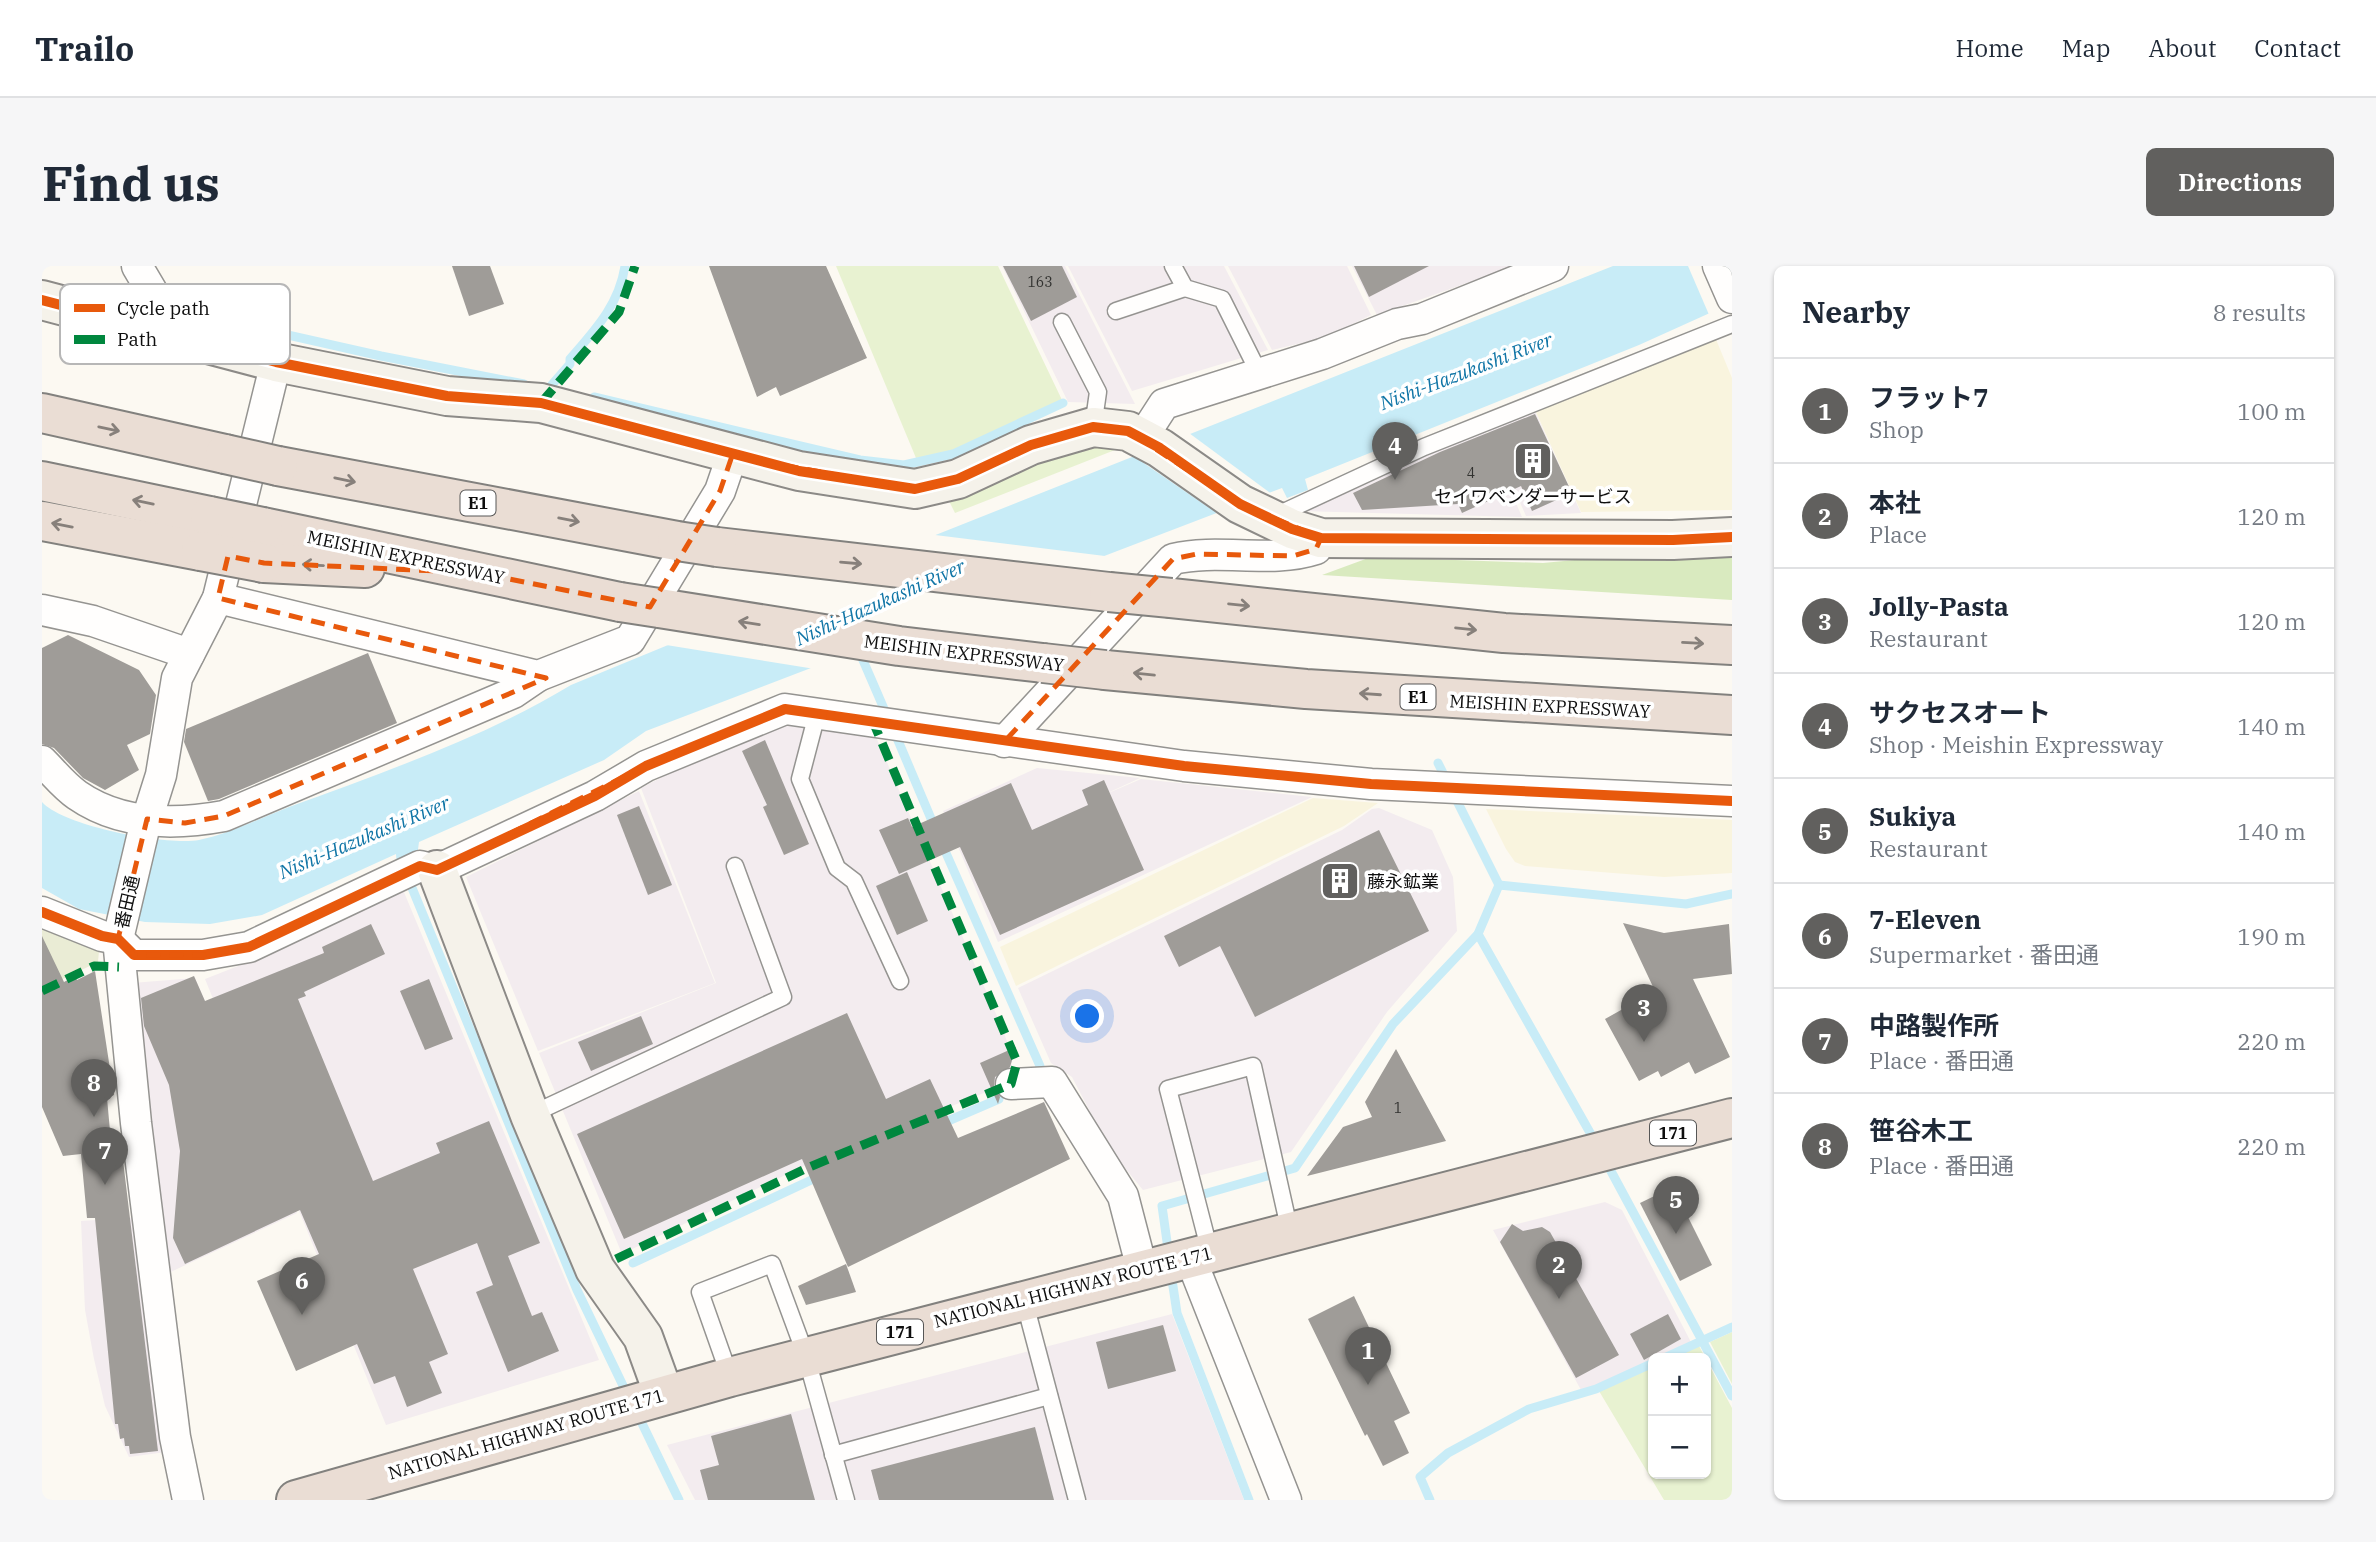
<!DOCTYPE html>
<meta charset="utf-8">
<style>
:root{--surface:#fff;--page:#f6f6f7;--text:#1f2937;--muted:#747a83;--line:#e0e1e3;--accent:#61605e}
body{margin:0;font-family:"IBM Plex Serif","Noto Sans JP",serif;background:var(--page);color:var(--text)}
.controls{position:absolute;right:21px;bottom:21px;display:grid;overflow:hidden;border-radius:10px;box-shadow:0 2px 5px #0004}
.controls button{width:63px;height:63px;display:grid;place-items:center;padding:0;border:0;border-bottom:2px solid var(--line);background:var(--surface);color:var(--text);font:35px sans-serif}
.you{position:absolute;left:1046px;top:751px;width:24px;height:24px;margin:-18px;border:5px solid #fff;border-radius:50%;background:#1a73e8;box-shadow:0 0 0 10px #1a73e833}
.badge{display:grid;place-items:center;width:46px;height:46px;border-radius:50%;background:var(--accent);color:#fff;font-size:23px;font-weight:700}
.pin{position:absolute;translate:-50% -58px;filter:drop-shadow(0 2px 4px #0008)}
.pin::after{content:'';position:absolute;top:37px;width:24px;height:21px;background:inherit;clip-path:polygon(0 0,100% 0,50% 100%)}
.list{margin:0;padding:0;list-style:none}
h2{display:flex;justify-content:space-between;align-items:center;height:91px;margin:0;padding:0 28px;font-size:30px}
h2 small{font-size:23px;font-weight:400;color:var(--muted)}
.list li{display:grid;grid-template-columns:46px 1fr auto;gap:21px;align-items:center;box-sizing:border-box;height:105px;padding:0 28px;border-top:2px solid var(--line)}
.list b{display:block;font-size:26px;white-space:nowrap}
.list p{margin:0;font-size:23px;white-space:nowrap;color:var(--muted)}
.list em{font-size:23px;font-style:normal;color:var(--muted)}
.map{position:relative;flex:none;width:1690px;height:1234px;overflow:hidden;border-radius:10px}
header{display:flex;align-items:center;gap:42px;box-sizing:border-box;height:98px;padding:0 35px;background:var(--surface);border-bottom:2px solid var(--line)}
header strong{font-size:33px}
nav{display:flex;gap:38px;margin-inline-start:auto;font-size:24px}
.intro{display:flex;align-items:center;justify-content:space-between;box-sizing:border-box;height:168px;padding:0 42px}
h1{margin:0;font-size:49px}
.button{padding:18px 32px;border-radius:10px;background:var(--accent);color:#fff;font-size:24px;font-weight:700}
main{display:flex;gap:42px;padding:0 42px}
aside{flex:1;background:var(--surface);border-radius:10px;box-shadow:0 2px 5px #0004}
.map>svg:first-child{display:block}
.industrial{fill:#f3ecef}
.farmland{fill:#f9f4de}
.green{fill:#e8f2d1}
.forest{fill:#d9eabf}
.cemetery{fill:#eaecd5}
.water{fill:#c8ecf7}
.pier{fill:#fcf9f2}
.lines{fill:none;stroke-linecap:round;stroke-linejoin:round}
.stream{stroke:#c8ecf7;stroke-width:9}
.building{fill:#9f9c98}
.lane-casing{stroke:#959491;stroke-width:19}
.street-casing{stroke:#959491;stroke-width:33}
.secondary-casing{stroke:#8c8a87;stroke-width:42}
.highway-casing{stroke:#82817e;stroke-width:42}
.lane{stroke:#fffefd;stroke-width:16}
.street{stroke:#fffefd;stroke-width:30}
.secondary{stroke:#f5f2ea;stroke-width:38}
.highway{stroke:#eaddd4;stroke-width:38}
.highway-bridge-casing{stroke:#82817e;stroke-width:42;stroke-linecap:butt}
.highway-bridge{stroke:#eaddd4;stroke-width:38}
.quiet{stroke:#00873e;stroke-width:9;stroke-dasharray:18 9;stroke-linecap:butt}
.cycleway-casing{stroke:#fff;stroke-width:15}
.cycleway{stroke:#e8590c;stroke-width:10}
.oneway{stroke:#87807b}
.marked{fill:none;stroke:#e8590c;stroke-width:5;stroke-dasharray:14 9;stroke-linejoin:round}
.labels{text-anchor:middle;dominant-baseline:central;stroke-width:7;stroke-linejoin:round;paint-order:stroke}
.number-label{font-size:14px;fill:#323230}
.shield{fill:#fff;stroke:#565656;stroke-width:2}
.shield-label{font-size:16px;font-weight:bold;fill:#0e0e0e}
.poi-label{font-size:18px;fill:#0e0e0e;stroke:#fff}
.street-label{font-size:18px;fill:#0e0e0e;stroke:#fff}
.water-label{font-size:19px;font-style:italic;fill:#1075a6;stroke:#fff}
.key{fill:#fff;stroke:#b7b7b7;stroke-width:2}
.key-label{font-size:19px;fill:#0e0e0e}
</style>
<header>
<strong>Trailo</strong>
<nav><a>Home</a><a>Map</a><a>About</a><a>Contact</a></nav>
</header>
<div class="intro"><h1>Find us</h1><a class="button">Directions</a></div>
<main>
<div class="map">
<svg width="1690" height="1234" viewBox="0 0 1690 1234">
<rect width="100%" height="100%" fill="#fcf9f2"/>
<g class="industrial">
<polygon points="960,0 1023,0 1093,138 1026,136"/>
<polygon points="1026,0 1182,0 1226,84 1090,125"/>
<polygon points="1186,0 1305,0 1329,49 1285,71 1230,84"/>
<polygon points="1310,0 1473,0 1335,49"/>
<polygon points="1492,143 1539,247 1484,250 1446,164"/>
<polygon points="1442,162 1480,251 1257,245"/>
<polygon points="750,456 834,471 961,764 970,790 969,806 959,820 760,901 580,988 497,787 674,717 599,522 655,493 691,482"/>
<polygon points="995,502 1098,512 1057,531 1099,513 1270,531 956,676 901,545"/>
<polygon points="597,525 673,717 496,785 424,611"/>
<polygon points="1337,542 1390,564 1411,611 1415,665 1345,746 1249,886 1101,924 1068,884 1030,811 1009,797 976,722 1300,564 1330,543"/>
<polygon points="359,619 557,1094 344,1159 163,713 227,688 276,659"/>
<polygon points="153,712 255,947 120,1010 90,717"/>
<polygon points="1563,936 1580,944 1650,1078 1611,1092 1611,1095 1560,1119 1539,1124 1451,964"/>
<polygon points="96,951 124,1186 87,1191 63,1140 52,1093 43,1044 39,955"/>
<polygon points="1130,1048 1202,1234 653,1234 625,1179"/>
</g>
<g class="farmland">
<polygon points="1673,71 1690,112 1690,244 1539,246 1493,144"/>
<polygon points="1271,532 1336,537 1302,560 974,720 958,681"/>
<polygon points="1444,543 1690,554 1690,607 1622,611 1483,600 1473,596 1464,583"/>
</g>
<g class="green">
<polygon points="794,0 956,0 1020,134 913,186 874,192"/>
<polygon points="1039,179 1078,182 913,247 905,231"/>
<polygon points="1690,1066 1690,1118 1668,1076"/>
<polygon points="1656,1078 1690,1142 1690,1234 1622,1234 1557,1125 1611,1099 1611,1208 1664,1208 1664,1092 1626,1092"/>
</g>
<polygon class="forest" points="1617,286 1690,290 1690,334 1280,309 1329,291 1501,297"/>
<polygon class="cemetery" points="0,656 57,685 56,696 0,723"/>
<path class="water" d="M 1571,0 L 1690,0 L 1690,37 L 1597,79 L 1263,213 L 1266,224 L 1245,232 L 1240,222 L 604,465 L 562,494 L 377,576 L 375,591 L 355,600 L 354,588 L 220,649 L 168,658 L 103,656 L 37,643 L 0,622 L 0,536 C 21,560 125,580 157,574 C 187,568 218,552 247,541 C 338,508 447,469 529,419 L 886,272 Z"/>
<g class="pier">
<polygon points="1646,0 1690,0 1690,41 1668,51"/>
<polygon points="1147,167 1231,229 1179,250 1090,189"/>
<polygon points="885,268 1071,291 773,403 618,378"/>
</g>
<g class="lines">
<g class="stream">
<polyline points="46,24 110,39"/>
<polyline points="131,43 339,90 482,118"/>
<path d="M 499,121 L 507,122 L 528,98 L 528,93 C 553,64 577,39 583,0"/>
<polyline points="552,131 818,194 862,199 911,188 1021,137"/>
<polyline points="817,385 846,452"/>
<polyline points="852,465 893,562"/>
<polyline points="900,578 998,800"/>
<polyline points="368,609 368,617 535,1024 587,1132"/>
<polyline points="1457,619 1644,638 1690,628"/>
<polyline points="1436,668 1555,879"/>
<polyline points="899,858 957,833"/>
<polyline points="1563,894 1690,1130"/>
<polyline points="1127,990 1120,940 1253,902 1351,758 1436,668 1457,619 1396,497"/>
<polyline points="591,997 780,909"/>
<polyline points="1129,1007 1135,1047 1207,1234"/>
<polyline points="1622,1092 1690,1061"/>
<polyline points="595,1147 637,1234"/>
<polyline points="1388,1234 1378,1211 1406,1187 1487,1143 1554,1123 1611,1097"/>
</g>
</g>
<g class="building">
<polygon points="410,0 448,0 462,38 427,50"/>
<polygon points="667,0 784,0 825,92 738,130 734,121 715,131"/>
<polygon points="961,0 1020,0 1035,31 989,55"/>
<polygon points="1312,0 1387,0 1327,31"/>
<polygon points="1493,148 1530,227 1490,245 1479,220 1420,247 1416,238 1320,244 1311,227 1398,186"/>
<polygon points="26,369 97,404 114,429 108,468 85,479 97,504 63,524 41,512 12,482 0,478 0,382"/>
<polygon points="326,387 355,457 177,533 166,535 142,476 144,463"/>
<polygon points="723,474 767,578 742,589 721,541 725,539 700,485"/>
<polygon points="1062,514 1102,604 958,669 918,581 857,608 837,564 866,552 870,561 969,517 990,564 1046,539 1040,524"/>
<polygon points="597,540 630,619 606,629 575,549"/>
<polygon points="1337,564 1387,665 1213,751 1178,680 1137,701 1122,670"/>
<polygon points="865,606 886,655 855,669 834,620"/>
<polygon points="1581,657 1622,667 1687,658 1690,708 1651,713 1688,791 1653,808 1647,796 1619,811 1616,805 1597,815 1563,753 1613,725"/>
<polygon points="329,658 343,688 262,726 264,730 256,733 331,915 398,887 394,877 447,855 498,977 466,990 490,1050 500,1046 517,1085 466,1106 434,1026 451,1019 435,977 371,1003 406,1088 387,1096 400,1127 365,1141 353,1110 332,1118 315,1078 254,1105 215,1015 277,988 258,944 143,998 131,972 138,885 127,819 102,760 99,732 152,710 163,735 282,687 280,681"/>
<polygon points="0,670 22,716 33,710 35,714 53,705 72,829 65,832 70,887 80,886 116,1185 88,1188 87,1180 83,1180 82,1172 78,1173 76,1158 73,1158 53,952 45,952 39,888 21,890 0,841"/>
<polygon points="387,713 411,773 383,784 358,725"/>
<polygon points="805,747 844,833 888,813 916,872 1002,836 1028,893 806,1001 760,893 582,973 535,868"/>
<polygon points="599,750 611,778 549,805 536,776"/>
<polygon points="974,781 968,801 953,811 952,820 958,831 956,838 938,797"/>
<polygon points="1354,783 1404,875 1265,910 1301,861 1330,851 1323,836"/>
<polygon points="1631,921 1670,999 1638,1015 1598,937"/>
<polygon points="1470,958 1481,965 1500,961 1508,966 1577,1089 1534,1112 1458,976"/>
<polygon points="804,998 814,1026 764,1039 756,1020"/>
<polygon points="1312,1030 1368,1147 1352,1155 1367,1187 1341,1200 1325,1168 1323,1170 1266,1053"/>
<polygon points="1626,1048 1639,1073 1602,1094 1588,1068"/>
<polygon points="1121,1059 1134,1105 1066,1123 1054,1076"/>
<polygon points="749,1148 773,1234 666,1234 658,1204 677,1199 669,1170"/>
<polygon points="993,1161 1012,1234 837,1234 829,1204"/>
</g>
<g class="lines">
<g class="lane-casing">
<g id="lane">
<polyline points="1131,0 1143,22 1180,33 1217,107"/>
<polyline points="1074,45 1143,22"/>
<polyline points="1020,56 1056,126 1051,161"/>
<polyline points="1231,251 1382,181 1690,58"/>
<polyline points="775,448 758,513 795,602 812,615 858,715"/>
<polyline points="488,849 741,731 693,600"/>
<polyline points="1168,986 1126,823 1211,800 1248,966"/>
<polyline points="982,1034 1035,1234"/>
<polyline points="688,1111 658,1026 730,998 764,1090 804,1234"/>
<polyline points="791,1189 1007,1130"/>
</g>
</g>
<g class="street-casing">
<g id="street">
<polyline points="95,0 121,44 124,65"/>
<polyline points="1676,0 1690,32"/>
<polyline points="1100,172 1122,138 1280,88 1355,58 1380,53 1511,0"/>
<polyline points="176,332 496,410 588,374 678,225 690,190"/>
<polyline points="0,344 51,355 147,388"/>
<path d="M 962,476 L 1131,293 C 1178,282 1228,298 1274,283 L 1279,272"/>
<path d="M 0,495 C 11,506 22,520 35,529 C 78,559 134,559 182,550 L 471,427 L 496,410"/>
<polyline points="0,646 60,670 76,673 92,689 161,689 207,681 378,600 395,604 553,530 604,500 743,443 1142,500 1329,518 1690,535"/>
<polyline points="969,818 1010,816 1081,930 1100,1003"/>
<polyline points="1148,991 1244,1234"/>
<polyline points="146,1234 133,1171 94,857 76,673 102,563 119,509 135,412 176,332 234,96"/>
</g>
</g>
<g class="secondary-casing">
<g id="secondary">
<polyline points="0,34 234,96 405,130 499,137 757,205 873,223 916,213 989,179 1051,161 1086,165 1118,182 1198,238 1250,263 1279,272 1631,274 1690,271"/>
<polyline points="395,604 488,849 553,1003 601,1071 622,1129"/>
</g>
</g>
<g class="highway-casing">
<g id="highway">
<polyline points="0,147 183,188"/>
<polyline points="236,200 635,275"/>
<polyline points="0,215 168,250"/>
<polyline points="0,255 159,285"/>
<polyline points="221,261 578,336"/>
<polyline points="675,281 1067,326"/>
<polyline points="222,297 323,302"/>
<polyline points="1129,332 1462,367 1690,379"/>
<polyline points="617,342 857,380 1001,397"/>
<polyline points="1063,404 1264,423 1690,449"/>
<polyline points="254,1234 688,1111 1690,852"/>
</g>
</g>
<use href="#lane" class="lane"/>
<use href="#street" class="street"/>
<use href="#secondary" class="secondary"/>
<use href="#highway" class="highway"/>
<g class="highway-bridge-casing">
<g id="highway-bridge">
<polyline points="183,188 236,200"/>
<polyline points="168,250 221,261"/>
<polyline points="635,275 675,281"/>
<polyline points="159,285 222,297"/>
<polyline points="1067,326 1129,332"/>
<polyline points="578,336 617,342"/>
<polyline points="1001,397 1063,404"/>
</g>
</g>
<use href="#highway-bridge" class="highway-bridge"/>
<g class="quiet">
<polyline points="499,137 577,46 593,0"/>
<polyline points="0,725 52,700 77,701"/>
<polyline points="574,993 765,902 969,818 975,796 832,458"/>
</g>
<g class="cycleway-casing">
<g id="cycleway">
<polyline points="0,34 234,96 405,130 499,137 757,205 873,223 916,213 989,179 1051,161 1086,165 1118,182 1198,238 1250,263 1279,272 1631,274 1690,271"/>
<polyline points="0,646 60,670 76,673 92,689 161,689 207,681 378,600 395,604 553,530 604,500 743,443 1142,500 1329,518 1690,535"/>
</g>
</g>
<use href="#cycleway" class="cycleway"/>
</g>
<defs><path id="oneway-shaft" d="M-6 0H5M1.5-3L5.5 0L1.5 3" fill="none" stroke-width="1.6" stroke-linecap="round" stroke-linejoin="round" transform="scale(1.75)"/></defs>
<g class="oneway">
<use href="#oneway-shaft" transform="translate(67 163) rotate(12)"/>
<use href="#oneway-shaft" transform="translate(303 214) rotate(12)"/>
<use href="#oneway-shaft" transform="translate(101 236) rotate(-168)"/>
<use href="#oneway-shaft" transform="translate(527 254) rotate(11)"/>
<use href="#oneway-shaft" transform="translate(20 259) rotate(-169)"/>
<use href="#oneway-shaft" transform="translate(809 297) rotate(5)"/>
<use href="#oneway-shaft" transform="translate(271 299) rotate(-177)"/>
<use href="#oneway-shaft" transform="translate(1197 339) rotate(6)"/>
<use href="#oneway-shaft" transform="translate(707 357) rotate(-171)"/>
<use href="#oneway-shaft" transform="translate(1424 363) rotate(6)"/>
<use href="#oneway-shaft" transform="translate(1651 377) rotate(3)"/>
<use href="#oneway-shaft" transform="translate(1102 408) rotate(-174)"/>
<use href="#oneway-shaft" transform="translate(1328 428) rotate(-176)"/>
</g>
<path class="marked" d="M 1051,161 L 1086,165 L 1198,238 L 1279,272 L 1274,283 L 1251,290 L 1155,288 L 1131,293 L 962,476 L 743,443 L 604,500 L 395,604 L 378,600 L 207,681 L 161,689 L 92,689 L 76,673 L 105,553 L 143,557 L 182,550 L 504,412 L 176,332 L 186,290 L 222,297 L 437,307 L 608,341 L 678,225 L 690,190 L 873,223 L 916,213 L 989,179 Z"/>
<defs>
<g id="building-square" transform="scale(2.0125)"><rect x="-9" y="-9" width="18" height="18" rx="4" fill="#61605e" stroke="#fff"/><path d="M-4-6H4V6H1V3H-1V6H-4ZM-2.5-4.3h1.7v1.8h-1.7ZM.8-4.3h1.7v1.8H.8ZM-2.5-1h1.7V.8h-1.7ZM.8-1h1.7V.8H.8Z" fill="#fff"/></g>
</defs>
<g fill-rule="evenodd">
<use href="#building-square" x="1491" y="195"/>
<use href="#building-square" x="1298" y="615"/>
</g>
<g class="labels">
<g class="number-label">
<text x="998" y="16">163</text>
<text x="1429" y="207">4</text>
<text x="1356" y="842">1</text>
</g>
<g class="shield">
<rect x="418.5" y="224.5" width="35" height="25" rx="5"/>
<rect x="1358.5" y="418.5" width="35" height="25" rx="5"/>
<rect x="1608" y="854.5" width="46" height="25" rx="5"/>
<rect x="835" y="1053.5" width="46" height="25" rx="5"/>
</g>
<g class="shield-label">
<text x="436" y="237">E1</text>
<text x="1376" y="431">E1</text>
<text x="1631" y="867">171</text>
<text x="858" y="1066">171</text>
</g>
<g class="poi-label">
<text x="1491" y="230">セイワベンダーサービス</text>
<text x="1325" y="615" text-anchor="start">藤永鉱業</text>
</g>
<g class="street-label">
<text transform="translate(364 291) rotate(12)">MEISHIN EXPRESSWAY</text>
<text transform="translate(922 387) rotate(7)">MEISHIN EXPRESSWAY</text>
<text transform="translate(1508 440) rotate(3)">MEISHIN EXPRESSWAY</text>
<text transform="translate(85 636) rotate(-77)">番田通</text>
<text transform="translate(1031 1021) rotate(-14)">NATIONAL HIGHWAY ROUTE 171</text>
<text transform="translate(484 1168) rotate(-16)">NATIONAL HIGHWAY ROUTE 171</text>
</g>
<g class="water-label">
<text transform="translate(1424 105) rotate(-21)">Nishi-Hazukashi River</text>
<text transform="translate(838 336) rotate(-24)">Nishi-Hazukashi River</text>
<text transform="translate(322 571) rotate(-23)">Nishi-Hazukashi River</text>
</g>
</g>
<rect x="18" y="18" width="230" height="80" rx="10" class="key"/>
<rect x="32" y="38" width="31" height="8" fill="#e8590c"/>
<rect x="32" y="69" width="31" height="9" fill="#00873e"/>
<g class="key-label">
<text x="75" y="49">Cycle path</text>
<text x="75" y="80">Path</text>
</g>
</svg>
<div class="controls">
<button>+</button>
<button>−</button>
</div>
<div class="you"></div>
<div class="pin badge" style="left:1326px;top:1119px">1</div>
<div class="pin badge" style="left:1517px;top:1033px">2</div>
<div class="pin badge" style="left:1602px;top:776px">3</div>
<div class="pin badge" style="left:1353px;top:214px">4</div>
<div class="pin badge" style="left:1634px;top:968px">5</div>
<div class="pin badge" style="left:260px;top:1049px">6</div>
<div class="pin badge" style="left:63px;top:919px">7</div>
<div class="pin badge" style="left:52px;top:851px">8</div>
</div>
<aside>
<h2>Nearby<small>8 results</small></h2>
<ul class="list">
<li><span class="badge">1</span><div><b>フラット7</b><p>Shop</p></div><em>100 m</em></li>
<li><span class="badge">2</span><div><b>本社</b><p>Place</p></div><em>120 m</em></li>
<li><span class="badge">3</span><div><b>Jolly-Pasta</b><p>Restaurant</p></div><em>120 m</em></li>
<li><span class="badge">4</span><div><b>サクセスオート</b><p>Shop · Meishin Expressway</p></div><em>140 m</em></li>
<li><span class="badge">5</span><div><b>Sukiya</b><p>Restaurant</p></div><em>140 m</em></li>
<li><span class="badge">6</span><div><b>7-Eleven</b><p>Supermarket · 番田通</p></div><em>190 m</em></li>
<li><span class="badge">7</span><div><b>中路製作所</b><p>Place · 番田通</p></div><em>220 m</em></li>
<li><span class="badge">8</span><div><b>笹谷木工</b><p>Place · 番田通</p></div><em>220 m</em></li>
</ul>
</aside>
</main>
